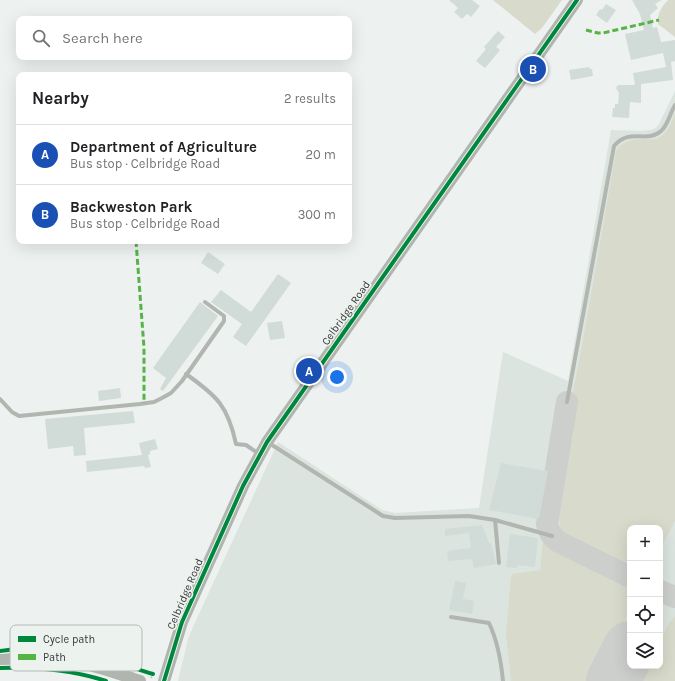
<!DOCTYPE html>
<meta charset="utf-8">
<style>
:root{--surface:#fff;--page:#f2f2f2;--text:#202124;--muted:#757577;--line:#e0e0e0;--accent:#db2777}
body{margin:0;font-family:Karla,sans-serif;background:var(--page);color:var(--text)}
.controls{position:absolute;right:12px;bottom:12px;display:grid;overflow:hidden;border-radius:8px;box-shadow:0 4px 16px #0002}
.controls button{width:36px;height:36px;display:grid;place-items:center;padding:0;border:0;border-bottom:1px solid var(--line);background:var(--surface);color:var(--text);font:20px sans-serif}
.you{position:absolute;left:337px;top:377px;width:14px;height:14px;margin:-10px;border:3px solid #fff;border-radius:50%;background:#1a73e8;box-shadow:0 0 0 6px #1a73e833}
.badge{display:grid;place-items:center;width:26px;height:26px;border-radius:50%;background:var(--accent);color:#fff;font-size:13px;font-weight:700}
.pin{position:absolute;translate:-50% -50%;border:2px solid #fff;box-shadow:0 1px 4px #0006}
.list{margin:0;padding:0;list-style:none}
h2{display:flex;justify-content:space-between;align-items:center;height:52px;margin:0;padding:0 16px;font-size:17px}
h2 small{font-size:13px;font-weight:400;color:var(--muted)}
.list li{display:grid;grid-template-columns:26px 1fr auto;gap:12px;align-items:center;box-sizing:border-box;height:60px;padding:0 16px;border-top:1px solid var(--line)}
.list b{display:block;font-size:15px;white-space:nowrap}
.list p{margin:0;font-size:13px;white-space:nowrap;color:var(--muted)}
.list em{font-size:13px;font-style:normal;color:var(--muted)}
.icon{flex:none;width:22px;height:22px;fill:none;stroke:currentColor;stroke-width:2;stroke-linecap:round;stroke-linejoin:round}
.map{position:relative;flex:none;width:675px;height:681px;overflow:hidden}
.search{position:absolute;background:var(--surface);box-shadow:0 4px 16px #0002;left:16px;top:16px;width:336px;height:44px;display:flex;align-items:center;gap:10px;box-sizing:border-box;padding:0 14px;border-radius:8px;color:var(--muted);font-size:15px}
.panel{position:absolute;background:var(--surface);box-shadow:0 4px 16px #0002;left:16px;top:72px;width:336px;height:172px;border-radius:8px}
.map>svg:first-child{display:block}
.built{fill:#dbe4df;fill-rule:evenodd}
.green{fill:#d8dbcb}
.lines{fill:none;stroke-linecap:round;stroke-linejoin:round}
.taxiway{stroke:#cccfcc;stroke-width:22}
.runway{stroke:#cccfcc;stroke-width:54}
.building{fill:#d1dcd9}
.path{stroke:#b0b3af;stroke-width:1.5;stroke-dasharray:4 2;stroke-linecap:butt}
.lane{stroke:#b2b6b1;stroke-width:4}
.secondary{stroke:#b1b5b0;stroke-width:12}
.quiet{stroke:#56b346;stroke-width:3;stroke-dasharray:6 3;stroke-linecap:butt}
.cycleway-casing{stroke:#ecf2ee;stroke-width:6}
.cycleway{stroke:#00873e;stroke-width:4}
.labels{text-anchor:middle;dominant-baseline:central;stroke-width:3.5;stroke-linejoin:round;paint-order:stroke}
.street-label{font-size:11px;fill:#373938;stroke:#ecf2ee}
.key{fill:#ecf2ee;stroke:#b6bab7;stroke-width:1}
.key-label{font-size:11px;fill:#373938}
</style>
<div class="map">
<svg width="675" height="681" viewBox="0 0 675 681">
<rect width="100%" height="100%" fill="#edf1ef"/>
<path class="built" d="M 675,91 L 675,681 L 178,681 L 188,639 L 193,627 L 278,442 L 382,510 L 395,513 L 479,508 L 503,352 L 568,381 L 611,130 L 639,131 L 651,130 L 656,128 L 659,124 ZM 630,528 L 660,528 L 660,666 L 630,666 Z"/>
<g class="green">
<polygon points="493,0 562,0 542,28 535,34"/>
<path d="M 668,0 L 675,0 L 675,37 L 658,24 C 657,13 661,8 668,0 Z"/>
<path d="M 675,113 L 675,521 L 660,549 L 660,528 L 630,528 L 630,573 L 568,542 L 563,537 L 560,530 L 559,514 L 574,430 L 566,427 L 582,346 L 616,151 C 626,136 641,140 657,139 C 668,134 671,123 675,113 Z"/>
<polygon points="543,540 552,542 581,559 630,582 630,611 592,681 511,681 506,634 511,578 512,574 540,570"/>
<polygon points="675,616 675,681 639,681 647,666 660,666 660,641 669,623"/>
</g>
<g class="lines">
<g class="taxiway">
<path d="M 567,402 L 547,524 C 549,533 553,539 561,543 L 630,577"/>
<polyline points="660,591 675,597"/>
</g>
<polyline class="runway" points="613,681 630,648"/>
</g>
<g class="building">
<polygon points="449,0 472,0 480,6 471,17 467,14 462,19 454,12 458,8"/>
<polygon points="632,0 662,0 655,4 658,8 650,15 653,28 657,27 661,42 675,40 675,61 671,62 673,80 641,84 641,103 630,102 629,118 612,117 613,108 615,108 615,104 618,104 619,93 616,88 618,85 635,85 633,73 666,67 663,53 631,60 625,34 644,30 640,14"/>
<polygon points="606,4 616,10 607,23 596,15 600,9 602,10"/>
<polygon points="498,31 505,37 496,47 500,50 485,68 476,61 486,49 484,47"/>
<polygon points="589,67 590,69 592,69 593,76 571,80 569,70"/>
<polygon points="208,252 225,264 218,274 201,263"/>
<polygon points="278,274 291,283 246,346 233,337 242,324 211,302 221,290 251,312"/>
<polygon points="200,302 218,316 163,391 160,389 166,378 153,368"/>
<polygon points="282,321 285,338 270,340 267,323"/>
<polygon points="120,388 121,398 99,401 98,391"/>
<polygon points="133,411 135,423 84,428 86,455 74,456 73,446 48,449 45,419"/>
<polygon points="155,439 158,449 150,451 150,454 148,455 151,467 145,468 144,466 87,472 86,461 142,455 139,443"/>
<polygon points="501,463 548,471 539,519 489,510"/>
<polygon points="482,525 489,543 491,543 496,564 474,568 472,559 448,561 447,551 471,548 469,533 445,536 445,529"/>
<polygon points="510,534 538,538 535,567 518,565 517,568 506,567"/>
<polygon points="455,581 466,583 463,599 474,601 472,614 449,610"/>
</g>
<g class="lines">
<polyline class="path" points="151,678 153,674"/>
<g class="lane">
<path d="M 186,374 C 217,396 228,406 236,444 L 246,445 L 259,454"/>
<polyline points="0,399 12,412 19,416 140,404 154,402 162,398 171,393 182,381 224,321 224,316 205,302"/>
<path d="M 567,402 L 614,146 C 630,127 646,144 661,131 C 668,125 670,113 675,105"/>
<polyline points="269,443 383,516 395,518 469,516 495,520 552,536"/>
<polyline points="495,520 499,563"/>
<path d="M 451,617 L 489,623 C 498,642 501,660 503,681"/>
</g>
<g class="secondary">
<path d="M 0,660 C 12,659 25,658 37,658 C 72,657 108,670 140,681"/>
<polyline points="164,681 182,622 243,486 267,442 577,0"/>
</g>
<g class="quiet">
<polyline points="586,30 598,33 603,33 659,20"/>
<polyline points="136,241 144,348 144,403"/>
</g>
<g class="cycleway-casing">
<g id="cycleway">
<path d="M 0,651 C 10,650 20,648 30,648 C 72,646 114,662 153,674"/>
<path d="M 0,668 C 36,667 72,670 106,681"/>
<polyline points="164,681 182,622 243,486 267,442 577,0"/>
</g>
</g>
<use href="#cycleway" class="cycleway"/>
</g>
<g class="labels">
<g class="street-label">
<text transform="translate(346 313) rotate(-55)">Celbridge Road</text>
<text transform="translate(185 594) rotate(-67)">Celbridge Road</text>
</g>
</g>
<rect x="10" y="625" width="132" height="46" rx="6" class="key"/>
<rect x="18" y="636" width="18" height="6" fill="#00873e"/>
<rect x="18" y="654" width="18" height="6" fill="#56b346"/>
<g class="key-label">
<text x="43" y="643">Cycle path</text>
<text x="43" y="661">Path</text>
</g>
</svg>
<div class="controls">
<button>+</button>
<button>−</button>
<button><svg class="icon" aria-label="locate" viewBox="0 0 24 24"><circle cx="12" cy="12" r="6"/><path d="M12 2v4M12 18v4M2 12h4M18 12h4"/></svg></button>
<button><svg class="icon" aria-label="layers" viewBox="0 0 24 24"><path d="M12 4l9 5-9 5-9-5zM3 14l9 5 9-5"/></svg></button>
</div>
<div class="you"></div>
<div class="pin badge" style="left:309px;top:371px;background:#1a4fb4">A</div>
<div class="pin badge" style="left:533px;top:69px;background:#1a4fb4">B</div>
<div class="search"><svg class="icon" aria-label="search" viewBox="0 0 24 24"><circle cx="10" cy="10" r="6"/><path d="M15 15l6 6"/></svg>Search here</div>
<section class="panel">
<h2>Nearby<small>2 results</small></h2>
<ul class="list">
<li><span class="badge" style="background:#1a4fb4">A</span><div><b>Department of Agriculture</b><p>Bus stop · Celbridge Road</p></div><em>20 m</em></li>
<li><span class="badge" style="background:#1a4fb4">B</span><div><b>Backweston Park</b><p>Bus stop · Celbridge Road</p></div><em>300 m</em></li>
</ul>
</section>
</div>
